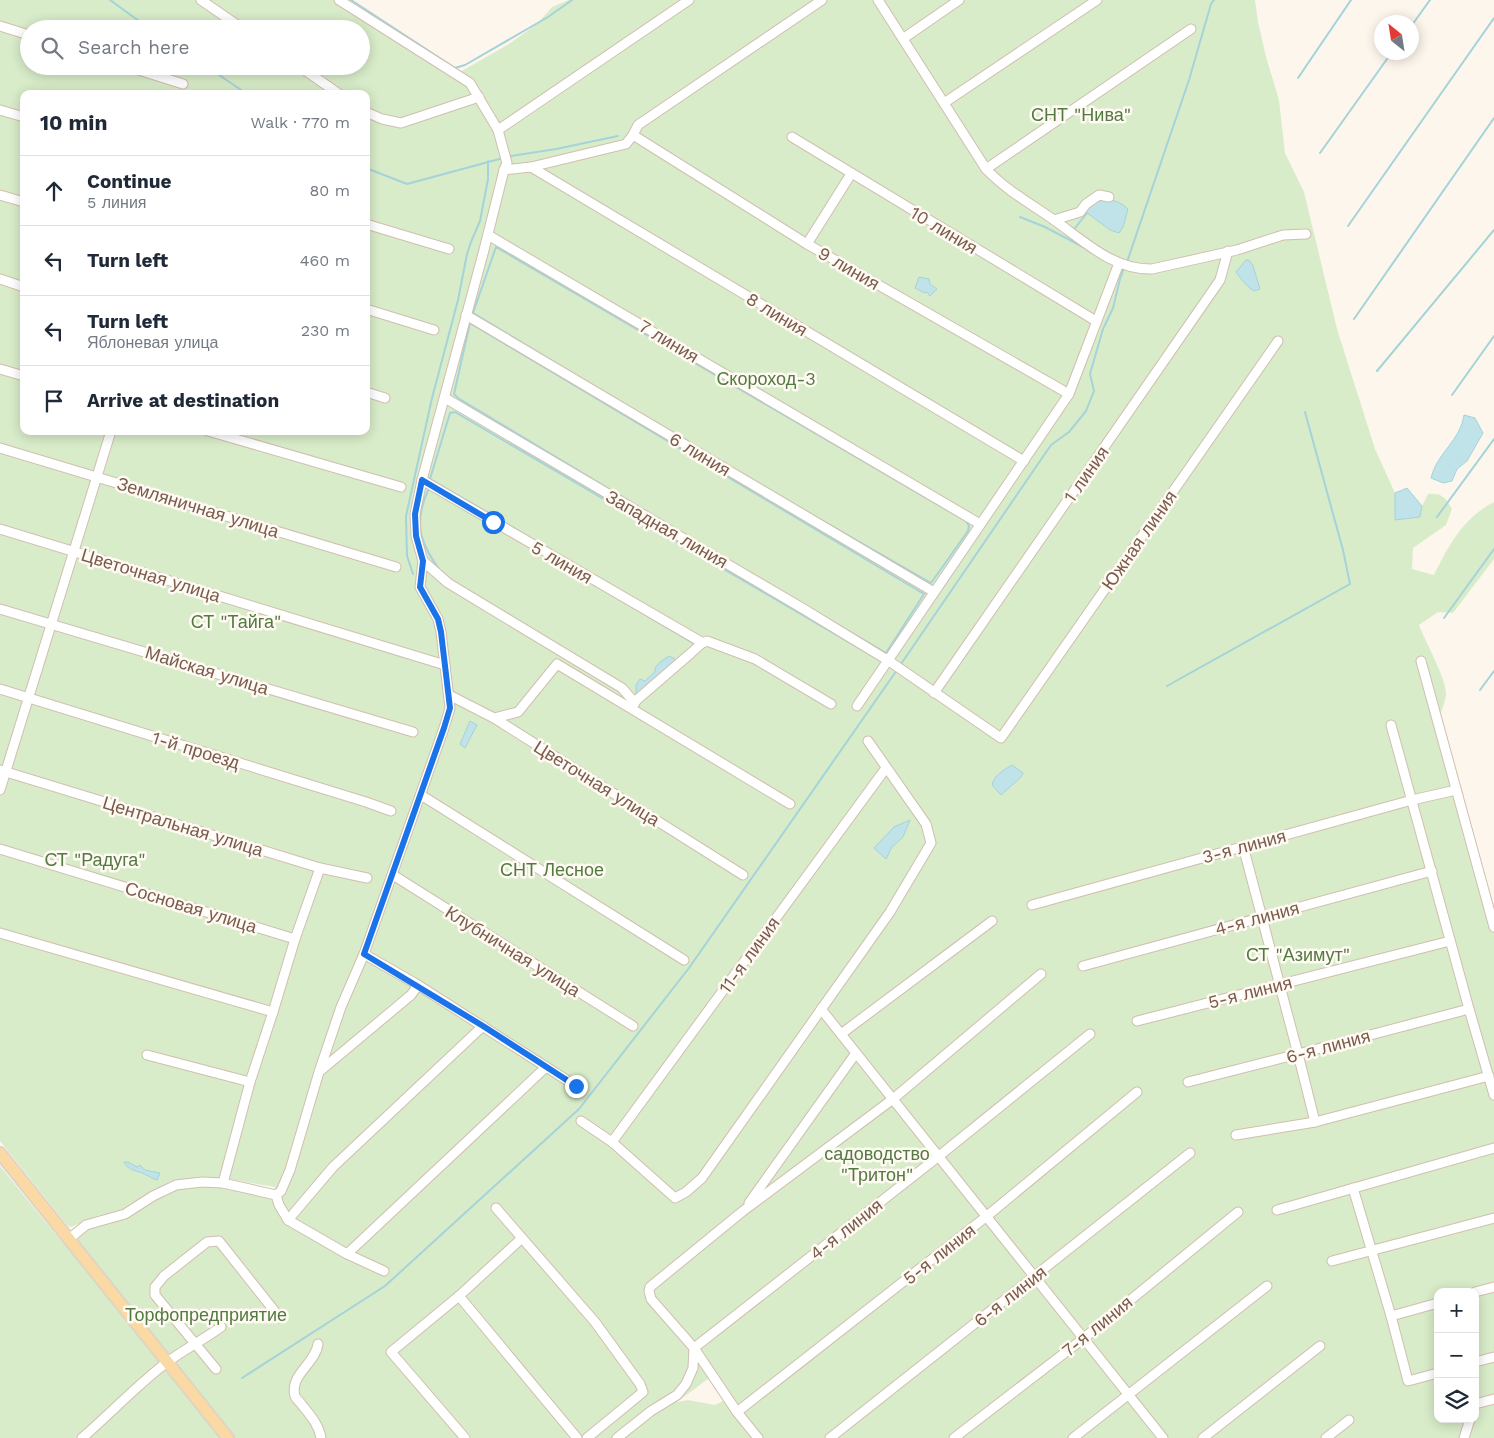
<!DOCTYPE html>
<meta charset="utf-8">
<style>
:root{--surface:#fff;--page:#f6f6f7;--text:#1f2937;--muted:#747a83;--line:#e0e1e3}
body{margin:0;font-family:"Work Sans",sans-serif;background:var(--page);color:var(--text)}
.controls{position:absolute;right:15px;bottom:15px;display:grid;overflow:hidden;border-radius:10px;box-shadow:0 2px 12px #0003}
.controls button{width:45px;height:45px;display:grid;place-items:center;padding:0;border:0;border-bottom:1px solid var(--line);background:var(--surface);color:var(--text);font:25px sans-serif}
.compass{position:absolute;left:1374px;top:15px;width:45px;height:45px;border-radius:50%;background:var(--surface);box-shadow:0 2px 12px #0003;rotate:330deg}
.stop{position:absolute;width:15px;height:15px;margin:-11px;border:4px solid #1a73e8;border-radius:50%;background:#fff}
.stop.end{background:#1a73e8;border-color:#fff;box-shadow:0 1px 5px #0008}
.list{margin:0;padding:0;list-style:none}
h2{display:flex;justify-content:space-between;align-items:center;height:65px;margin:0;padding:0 20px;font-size:21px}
h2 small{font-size:16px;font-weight:400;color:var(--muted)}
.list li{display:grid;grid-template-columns:32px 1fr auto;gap:15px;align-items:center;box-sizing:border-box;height:70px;padding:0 20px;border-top:1px solid var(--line)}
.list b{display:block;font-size:19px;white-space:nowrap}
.list p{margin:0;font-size:16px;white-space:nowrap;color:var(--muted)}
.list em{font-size:16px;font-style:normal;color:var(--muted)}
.icon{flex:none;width:28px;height:28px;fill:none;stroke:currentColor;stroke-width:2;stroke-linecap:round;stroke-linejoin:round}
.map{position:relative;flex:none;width:1494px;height:1438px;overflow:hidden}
.search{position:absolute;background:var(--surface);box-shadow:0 2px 12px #0003;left:20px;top:20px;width:350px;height:55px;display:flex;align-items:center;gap:12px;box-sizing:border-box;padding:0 18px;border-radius:28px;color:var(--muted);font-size:19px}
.panel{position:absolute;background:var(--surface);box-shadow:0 2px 12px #0003;left:20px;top:90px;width:350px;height:345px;border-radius:10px}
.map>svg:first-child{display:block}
.green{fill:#d8ecc9;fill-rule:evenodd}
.water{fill:#bfe3e8;stroke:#a5d3da}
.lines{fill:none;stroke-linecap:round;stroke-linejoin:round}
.stream{stroke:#a5d3da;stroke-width:2}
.minor-casing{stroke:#d1beb0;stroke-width:11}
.major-casing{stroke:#dad1cd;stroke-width:14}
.minor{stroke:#fff;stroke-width:9}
.major{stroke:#fbd9a5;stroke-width:11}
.route{stroke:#1a73e8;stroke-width:6}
.labels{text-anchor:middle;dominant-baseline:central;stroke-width:5;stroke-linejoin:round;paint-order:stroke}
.park-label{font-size:18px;fill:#537a41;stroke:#fffaf3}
.street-label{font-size:18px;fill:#7a5c4d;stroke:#fffaf3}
</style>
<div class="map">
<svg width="1494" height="1438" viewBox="0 0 1494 1438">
<rect width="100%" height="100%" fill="#fdf6ec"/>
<path class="green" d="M 0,0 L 334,0 L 453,76 L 509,44 L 537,24 L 552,7 L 569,0 L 1255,0 L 1258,22 L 1266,57 L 1279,100 L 1285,153 L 1304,192 L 1337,329 L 1375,449 L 1395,493 L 1395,520 L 1419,517 L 1422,506 L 1428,494 C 1442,493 1445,497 1452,509 L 1446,525 L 1413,548 L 1412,569 L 1434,575 C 1449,545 1463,518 1494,502 L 1494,559 L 1453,613 L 1438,612 L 1419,625 C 1425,642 1447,679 1446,695 C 1445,702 1442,709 1440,715 L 1494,927 L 1494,1438 L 0,1438 L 0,1166 L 62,1242 L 79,1237 L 91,1228 L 115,1221 L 146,1206 L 175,1189 L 192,1185 L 228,1187 L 272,1195 L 275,1187 L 222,1178 L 198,1178 L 171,1181 L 154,1190 L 142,1200 L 125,1210 L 111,1214 L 100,1215 L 71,1227 L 67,1225 L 0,1141 ZM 29,29 L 361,29 L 361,66 L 29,66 ZM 24,94 L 366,94 L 366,431 L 24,431 ZM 1438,1292 L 1475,1292 L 1475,1419 L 1438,1419 ZM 709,1378 L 723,1401 L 715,1405 L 688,1400 L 677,1402 Z"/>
<g class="water">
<path d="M 1099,198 C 1110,199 1120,201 1128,209 L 1123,227 L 1119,233 L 1110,230 L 1086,212 L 1088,205 Z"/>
<path d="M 1246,260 L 1249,260 L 1253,266 L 1260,289 L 1254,291 C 1246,286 1242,280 1236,272 Z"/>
<polygon points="919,277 929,279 930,284 937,289 930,296 927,292 925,293 915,288"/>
<path d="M 1464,415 L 1475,418 L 1483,433 L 1467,461 L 1457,469 L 1452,481 L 1443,483 L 1431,478 C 1436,454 1461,440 1464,415 Z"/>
<polygon points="1407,488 1422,506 1420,517 1395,520 1395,493"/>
<polygon points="669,656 675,659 675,663 639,695 636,694 636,685 640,679 645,681 655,672 655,668 660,662"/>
<polygon points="470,721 477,725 465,748 460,744"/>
<path d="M 1012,765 L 1023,773 L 1021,777 L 1001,795 L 992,785 C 994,775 1004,770 1012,765 Z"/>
<polygon points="910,820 903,837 892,847 886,859 874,848 894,827"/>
<path d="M 124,1162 L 128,1162 L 137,1167 L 140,1165 L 145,1170 L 160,1173 L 157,1180 C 151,1178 147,1175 142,1173 C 134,1170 128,1170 124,1162 Z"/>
</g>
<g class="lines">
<g class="stream">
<polyline points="110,0 150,29"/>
<polyline points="351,0 455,68 465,65 548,17 572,0"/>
<polyline points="1412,25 1430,0"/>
<polyline points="206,66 247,94"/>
<polyline points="1298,78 1351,0"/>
<polyline points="1320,153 1392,52"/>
<polyline points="511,156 556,149 618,136"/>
<polyline points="366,168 407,184 503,158"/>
<polyline points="1020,217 1045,227 1083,247"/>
<polyline points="1348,226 1494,18"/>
<polyline points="1075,228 1087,213"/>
<polygon points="496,247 966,521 969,526 968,531 931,583 701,451 473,313"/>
<polyline points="1127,262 1189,80 1211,4 1214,0"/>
<polyline points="1354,319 1494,118"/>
<polygon points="470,323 924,594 886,653 672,527 458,398 454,394"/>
<polyline points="1377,371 1494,230"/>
<polyline points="1452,395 1494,336"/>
<path d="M 429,488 C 414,521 418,540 439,569"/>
<polyline points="1437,517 1494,439"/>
<polyline points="519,531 430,479 450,413 455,412 876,658"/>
<polyline points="413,574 407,556 406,516 432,398 458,300 467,254 471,242 480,221 488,179 488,161"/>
<polyline points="593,584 693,643"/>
<polyline points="1444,618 1494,549"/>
<polyline points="901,664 1051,445 1069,432 1086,411 1094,391 1090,374 1103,329 1113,308 1120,279 1124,268"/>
<polyline points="1167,686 1350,584 1343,550 1305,412"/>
<polyline points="1480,690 1494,671"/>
<polyline points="242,1378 385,1286 579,1109 689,968 897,670"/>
</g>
<g class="minor-casing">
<g id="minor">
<polyline points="201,0 243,29"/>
<path d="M 878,0 L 986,169 C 1006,190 1031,204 1054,220 C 1084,241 1113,270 1152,269 L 1237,250 L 1283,235 L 1306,234"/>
<polyline points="0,26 29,35"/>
<polyline points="904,38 959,0"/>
<polyline points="126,66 183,84"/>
<polyline points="299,66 339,94"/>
<polyline points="944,103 1097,0"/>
<polyline points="0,110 24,117"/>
<polyline points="366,112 382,119 401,123 479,97"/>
<polyline points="498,130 689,0"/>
<polyline points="633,135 807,244 1069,394"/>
<polyline points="792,137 1096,321"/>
<polyline points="531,167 1024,461"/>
<polyline points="986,169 1191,29"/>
<polyline points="504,170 531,167 626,144 633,135 638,125 822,0"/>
<polyline points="0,195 24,202"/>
<polyline points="1054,220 1080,212 1086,204 1099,195 1109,197"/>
<polyline points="366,224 449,249"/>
<polyline points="488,235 980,524"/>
<polyline points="807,244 851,174"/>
<polyline points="0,279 24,287"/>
<polyline points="366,309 434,330"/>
<polyline points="466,315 934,592"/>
<polyline points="0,369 24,376"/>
<polyline points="366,392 385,398"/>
<polyline points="445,398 802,608 889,661 1001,738 1278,341"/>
<polyline points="208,431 401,487"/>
<polyline points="0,448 396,567"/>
<polyline points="422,480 703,643"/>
<polyline points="0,529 445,665"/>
<polyline points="423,561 448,583 622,688 635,703"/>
<polyline points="0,609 413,732"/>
<polyline points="1421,661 1494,927"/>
<polyline points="0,689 366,802 391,811"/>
<polyline points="934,693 1220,280 1228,251"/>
<polyline points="449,695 494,718 743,875"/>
<polyline points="632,704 691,653 702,643 707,641 755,659 831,704"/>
<polyline points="857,706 1069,394 1119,263"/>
<polyline points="494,718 518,712 557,664 790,804"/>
<polyline points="1391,725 1469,1009 1494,1095"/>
<polyline points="0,770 320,868 367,878"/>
<polyline points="0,790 111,431"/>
<polyline points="421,795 684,960"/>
<polyline points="1243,846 1298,1054 1315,1122"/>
<polyline points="0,849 295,939"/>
<polyline points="393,875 633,1026"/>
<polyline points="1032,905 1412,800 1456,790"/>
<polyline points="0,933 273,1012"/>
<polyline points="364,954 418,985 576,1086"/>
<polyline points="1083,966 1432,871"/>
<polyline points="821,1009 1163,1438"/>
<polyline points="1137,1021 1450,941"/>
<polyline points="841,1034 992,921"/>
<polyline points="147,1055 250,1082"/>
<polyline points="320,1071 411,995 418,985"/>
<polyline points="1188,1082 1298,1054 1469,1009"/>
<polyline points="581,1121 612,1142 675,1198 686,1192 702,1178 890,912 931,843 926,824 868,741"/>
<polyline points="1236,1135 1315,1122 1489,1076"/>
<polyline points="612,1142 886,768"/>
<polyline points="223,1183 250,1082 273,1012 295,939 320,868"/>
<polyline points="1353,1188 1391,1316 1408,1381 1438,1373"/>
<polyline points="276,1195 279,1205 288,1220 347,1254 384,1271"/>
<polyline points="749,1203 856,1053"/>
<polyline points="496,1208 595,1322 640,1384 643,1392 587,1438"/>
<polyline points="1277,1210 1494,1148"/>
<polyline points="288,1220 333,1167 483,1026"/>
<polyline points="69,1239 86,1225 125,1214 153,1196 176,1185 202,1182 223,1183 276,1195 281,1191 290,1170 319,1072 341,1007 364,954 444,728 450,708 441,632 438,619 420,587 423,561 416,536 415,514 422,480 484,250 504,170 507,163 498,130 470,83 339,0"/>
<polyline points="347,1254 546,1067"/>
<polyline points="1332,1261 1494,1218"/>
<polyline points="1475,1292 1494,1287"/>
<polyline points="459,1296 577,1438"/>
<polyline points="1391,1316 1438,1303"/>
<path d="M 318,1344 C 316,1363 289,1375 295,1396 C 296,1399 300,1402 302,1405 C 310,1415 319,1425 321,1438"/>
<polyline points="1475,1362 1494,1357"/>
<polyline points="216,1369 155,1295 155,1287 164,1276 207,1242 219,1241 280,1318"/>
<polyline points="1475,1404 1494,1399"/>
<polyline points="737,1412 987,1216 1137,1092"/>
<path d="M 82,1438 C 110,1414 136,1386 166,1363 C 183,1350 203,1340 221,1327"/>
<polyline points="465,1438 391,1352 459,1296 522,1238"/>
<polyline points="617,1438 651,1411 677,1395 686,1384 693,1368 694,1348 939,1156 1090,1034"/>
<polyline points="758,1438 737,1412 694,1348 651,1299 649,1291 650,1287 743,1211 893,1099 1041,974"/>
<polyline points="830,1438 1190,1153"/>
<polyline points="954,1438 1084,1338 1238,1212"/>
<polyline points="1073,1438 1267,1286"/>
<polyline points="1203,1438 1320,1346"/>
<polyline points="1326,1438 1349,1420"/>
<polyline points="1464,1438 1470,1419"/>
</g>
</g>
<g class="major-casing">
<polyline id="major" points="0,1153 228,1438"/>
</g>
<use href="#minor" class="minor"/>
<use href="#major" class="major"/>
</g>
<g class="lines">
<polyline class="route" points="493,522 422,480 415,514 416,536 423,561 420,587 438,619 441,632 450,708 444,728 364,954 483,1026 576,1086"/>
</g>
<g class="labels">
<g class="park-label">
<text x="1081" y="114">СНТ "Нива"</text>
<text x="766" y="378">Скороход-3</text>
<text x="236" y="621">СТ "Тайга"</text>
<text x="95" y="859">СТ "Радуга"</text>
<text x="552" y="869">СНТ Лесное</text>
<text x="1298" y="954">СТ "Азимут"</text>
<text x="877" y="1153">садоводство<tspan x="877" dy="21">"Тритон"</tspan></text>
<text x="206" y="1314">Торфопредприятие</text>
</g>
<g class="street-label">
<text transform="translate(944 230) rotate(31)">10 линия</text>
<text transform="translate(849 268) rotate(30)">9 линия</text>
<text transform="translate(777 314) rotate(31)">8 линия</text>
<text transform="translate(669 341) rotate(31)">7 линия</text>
<text transform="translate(700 454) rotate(31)">6 линия</text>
<text transform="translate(1086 474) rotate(-55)">1 линия</text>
<text transform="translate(198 507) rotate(17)">Земляничная улица</text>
<text transform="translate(667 529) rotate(30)">Западная линия</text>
<text transform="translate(1139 540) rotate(-55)">Южная линия</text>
<text transform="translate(562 562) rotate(30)">5 линия</text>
<text transform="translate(151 575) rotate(17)">Цветочная улица</text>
<text transform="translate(207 670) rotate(17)">Майская улица</text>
<text transform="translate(196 750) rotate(17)">1-й проезд</text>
<text transform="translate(597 783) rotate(32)">Цветочная улица</text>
<text transform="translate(183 826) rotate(17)">Центральная улица</text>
<text transform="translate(1244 846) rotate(-15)">3-я линия</text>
<text transform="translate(191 907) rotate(17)">Сосновая улица</text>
<text transform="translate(1257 918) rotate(-15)">4-я линия</text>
<text transform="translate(513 951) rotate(32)">Клубничная улица</text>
<text transform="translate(749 955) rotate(-54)">11-я линия</text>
<text transform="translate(1250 992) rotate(-14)">5-я линия</text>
<text transform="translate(1328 1046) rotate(-15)">6-я линия</text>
<text transform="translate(846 1229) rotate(-38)">4-я линия</text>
<text transform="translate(939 1254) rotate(-38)">5-я линия</text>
<text transform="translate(1010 1296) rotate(-38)">6-я линия</text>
<text transform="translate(1097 1326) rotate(-39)">7-я линия</text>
</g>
</g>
</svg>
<div class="controls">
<button>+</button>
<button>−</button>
<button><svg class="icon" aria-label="layers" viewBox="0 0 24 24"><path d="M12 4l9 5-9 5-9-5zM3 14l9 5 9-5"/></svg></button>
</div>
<svg class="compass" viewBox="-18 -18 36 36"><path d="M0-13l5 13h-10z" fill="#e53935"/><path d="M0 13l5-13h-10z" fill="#747a83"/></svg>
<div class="stop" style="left:493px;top:522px"></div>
<div class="stop end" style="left:576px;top:1086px"></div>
<div class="search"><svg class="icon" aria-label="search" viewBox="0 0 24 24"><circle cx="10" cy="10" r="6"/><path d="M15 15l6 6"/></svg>Search here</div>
<section class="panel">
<h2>10 min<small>Walk · 770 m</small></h2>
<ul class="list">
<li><svg class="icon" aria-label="ahead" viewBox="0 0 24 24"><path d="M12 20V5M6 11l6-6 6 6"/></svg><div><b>Continue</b><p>5 линия</p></div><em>80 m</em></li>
<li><svg class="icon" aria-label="left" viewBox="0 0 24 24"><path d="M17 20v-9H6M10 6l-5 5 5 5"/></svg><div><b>Turn left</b></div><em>460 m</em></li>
<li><svg class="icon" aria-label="left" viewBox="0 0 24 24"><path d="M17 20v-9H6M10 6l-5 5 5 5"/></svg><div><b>Turn left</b><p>Яблоневая улица</p></div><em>230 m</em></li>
<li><svg class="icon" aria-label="arrive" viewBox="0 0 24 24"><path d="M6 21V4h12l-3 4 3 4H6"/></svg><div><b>Arrive at destination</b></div></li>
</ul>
</section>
</div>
